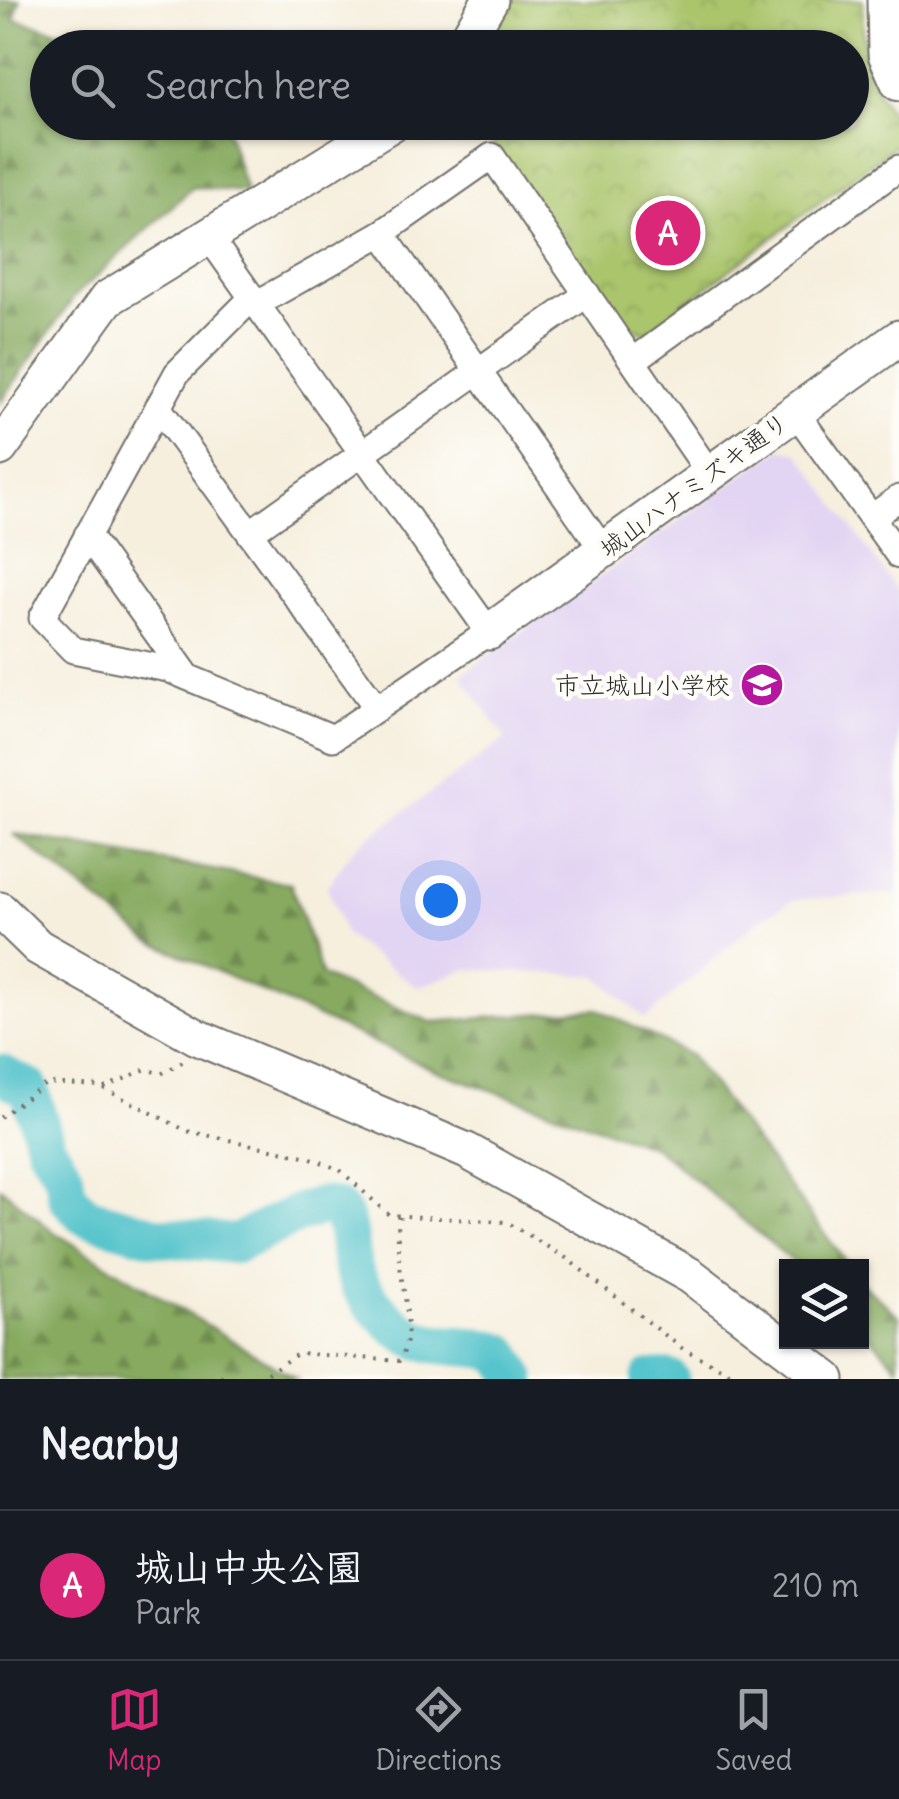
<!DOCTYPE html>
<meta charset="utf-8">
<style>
:root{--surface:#171b24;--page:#20242c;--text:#f1f3f6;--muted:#9ea1a6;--line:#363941;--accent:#db2777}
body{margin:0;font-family:Delius,"Klee One",sans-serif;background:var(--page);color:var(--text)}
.controls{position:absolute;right:30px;bottom:30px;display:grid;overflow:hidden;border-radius:0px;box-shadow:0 2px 8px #0004}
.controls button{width:90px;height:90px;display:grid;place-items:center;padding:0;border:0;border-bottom:2px solid var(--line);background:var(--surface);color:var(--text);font:50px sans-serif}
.you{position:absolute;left:440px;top:900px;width:35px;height:35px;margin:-25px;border:8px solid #fff;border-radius:50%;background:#1a73e8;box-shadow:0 0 0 15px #1a73e833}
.badge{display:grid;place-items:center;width:65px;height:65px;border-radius:50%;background:var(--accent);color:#fff;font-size:32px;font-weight:700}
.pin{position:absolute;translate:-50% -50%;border:5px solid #fff;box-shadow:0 2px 10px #0006}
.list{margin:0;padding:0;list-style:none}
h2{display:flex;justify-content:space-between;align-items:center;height:130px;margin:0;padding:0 40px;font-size:42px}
h2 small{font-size:32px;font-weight:400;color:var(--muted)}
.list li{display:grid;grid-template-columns:65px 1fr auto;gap:30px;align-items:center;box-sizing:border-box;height:150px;padding:0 40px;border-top:2px solid var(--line)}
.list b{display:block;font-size:38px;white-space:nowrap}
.list p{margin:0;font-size:32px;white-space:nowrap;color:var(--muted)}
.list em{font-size:32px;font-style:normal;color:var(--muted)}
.icon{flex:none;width:55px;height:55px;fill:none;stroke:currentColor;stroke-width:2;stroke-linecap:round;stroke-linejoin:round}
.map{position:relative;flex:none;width:899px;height:1379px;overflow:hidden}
.search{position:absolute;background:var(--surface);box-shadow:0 2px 8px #0004;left:30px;right:30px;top:30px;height:110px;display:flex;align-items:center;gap:25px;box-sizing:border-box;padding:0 35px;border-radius:55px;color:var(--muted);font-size:38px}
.sheet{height:280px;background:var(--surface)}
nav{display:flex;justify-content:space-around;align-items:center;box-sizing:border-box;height:140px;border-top:2px solid var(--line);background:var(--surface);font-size:28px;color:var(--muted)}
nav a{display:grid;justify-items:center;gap:5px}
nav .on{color:var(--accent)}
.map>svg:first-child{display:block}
.built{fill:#e2d4f3}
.forest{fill:url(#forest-firs);stroke:#596a46;stroke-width:2.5}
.park{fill:url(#park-crowns);stroke:#6a784c;stroke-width:2.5}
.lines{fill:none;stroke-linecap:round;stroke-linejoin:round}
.river{stroke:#56c4cc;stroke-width:40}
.street-casing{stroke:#72706a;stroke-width:29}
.secondary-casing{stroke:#72706a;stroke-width:39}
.path{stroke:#72706a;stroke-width:4;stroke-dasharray:2.5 8;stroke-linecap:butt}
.street{stroke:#fff;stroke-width:25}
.secondary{stroke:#fff;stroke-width:35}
.labels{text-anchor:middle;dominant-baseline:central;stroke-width:9;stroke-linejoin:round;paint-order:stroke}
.street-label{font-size:25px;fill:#2b2b2b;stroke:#fdfcf7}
.poi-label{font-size:25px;fill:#2b2b2b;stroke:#fdfcf7;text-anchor:end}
</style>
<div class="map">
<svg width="899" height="1379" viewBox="0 0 899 1379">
<defs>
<pattern id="forest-firs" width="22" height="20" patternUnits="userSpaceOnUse" patternTransform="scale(2.5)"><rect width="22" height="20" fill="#87aa60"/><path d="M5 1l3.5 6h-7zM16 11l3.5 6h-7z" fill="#6f8b4f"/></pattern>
<pattern id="park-crowns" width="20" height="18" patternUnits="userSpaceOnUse" patternTransform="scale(2.5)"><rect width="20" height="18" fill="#aac56c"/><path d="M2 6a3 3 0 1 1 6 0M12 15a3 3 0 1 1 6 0" fill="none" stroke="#92a95e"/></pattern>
</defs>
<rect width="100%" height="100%" fill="#fdfcf7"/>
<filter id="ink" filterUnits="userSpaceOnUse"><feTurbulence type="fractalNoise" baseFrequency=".01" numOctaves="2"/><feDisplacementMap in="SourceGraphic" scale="20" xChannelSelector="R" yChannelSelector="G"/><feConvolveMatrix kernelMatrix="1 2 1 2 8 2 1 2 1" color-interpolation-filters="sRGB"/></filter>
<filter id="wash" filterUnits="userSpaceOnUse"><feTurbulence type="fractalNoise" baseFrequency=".0048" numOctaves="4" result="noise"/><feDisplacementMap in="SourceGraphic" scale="40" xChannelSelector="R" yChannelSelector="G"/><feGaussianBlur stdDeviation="2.25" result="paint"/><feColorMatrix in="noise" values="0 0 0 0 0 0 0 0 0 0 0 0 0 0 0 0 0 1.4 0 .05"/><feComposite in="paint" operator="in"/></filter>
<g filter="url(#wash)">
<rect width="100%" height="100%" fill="#f6efde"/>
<polygon class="built" points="780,449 799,453 899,593 899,893 793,900 758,921 645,1019 597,976 468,969 417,987 345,935 327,886 356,846 506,739 461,675"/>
<g class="forest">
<polygon points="0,0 20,0 14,19 117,47 48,48 48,122 225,123 246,192 193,187 75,296 0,403"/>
<polygon points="13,834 291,884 322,976 431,1022 598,1009 690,1055 849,1266 798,1266 655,1147 439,1072 148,940"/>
<polygon points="0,1187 54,1232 296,1379 0,1379"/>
<polygon points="862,1283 899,1316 899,1368 862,1328"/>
</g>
<path class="park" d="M 510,0 L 863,0 C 862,26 863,62 875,86 C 885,107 899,118 899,143 L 646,333 L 621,324 L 478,123 L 852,122 L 852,48 L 483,47 Z"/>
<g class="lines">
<g class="river">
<path d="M 0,1074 L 29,1088 L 46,1147 L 64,1175 L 67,1196 L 85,1216 L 155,1236 L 235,1244 L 299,1213 L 323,1206 L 337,1208 C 352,1227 346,1253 355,1274 C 364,1299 399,1336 426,1342 C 451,1348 476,1344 502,1353 L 517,1379"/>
<polyline points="651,1379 669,1379"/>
</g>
</g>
</g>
<g filter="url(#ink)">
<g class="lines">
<g class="street-casing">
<g id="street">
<polyline points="382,233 603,550"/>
<polyline points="209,237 489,632 333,738 168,669 73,650 42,618 177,373 253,297"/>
<polyline points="258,303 382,233 492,156 710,474"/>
<polyline points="633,361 899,168"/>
<polyline points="158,407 377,708"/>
<polyline points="795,411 899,556"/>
<polyline points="872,517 899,498"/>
<polyline points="250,533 587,294"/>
<polyline points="87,535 188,677"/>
</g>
</g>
<g class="secondary-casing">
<g id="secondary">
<polyline points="885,0 886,54 899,83"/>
<polyline points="462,48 490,0"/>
<polyline points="0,448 107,299 394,122"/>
<polyline points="489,632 899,338"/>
<polyline points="0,910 38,947 197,1037 467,1151 691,1276 827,1379"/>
</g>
</g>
<g class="path">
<polyline points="104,1088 146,1069 161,1074 184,1061"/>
<polyline points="0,1117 47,1083 99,1086 187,1131 309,1157 340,1170 389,1215 507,1222 566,1258 683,1349 743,1379"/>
<polyline points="211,1379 216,1375 238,1379"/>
<path d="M 258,1379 L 299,1353 L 399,1361 C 423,1327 389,1264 400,1217"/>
</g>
<use href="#street" class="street"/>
<use href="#secondary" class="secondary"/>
</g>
</g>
<defs>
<g id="school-disc" transform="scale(2.25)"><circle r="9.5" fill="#b5179e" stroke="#fdfcf7"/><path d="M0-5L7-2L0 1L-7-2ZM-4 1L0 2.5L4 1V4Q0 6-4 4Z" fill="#fff"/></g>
</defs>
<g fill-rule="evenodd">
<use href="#school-disc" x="762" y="685"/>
</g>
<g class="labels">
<g class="street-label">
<text transform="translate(694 485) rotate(-36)">城山ハナミズキ通り</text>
</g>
<g class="poi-label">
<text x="730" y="685">市立城山小学校</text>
</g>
</g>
</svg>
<div class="controls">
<button><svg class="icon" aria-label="layers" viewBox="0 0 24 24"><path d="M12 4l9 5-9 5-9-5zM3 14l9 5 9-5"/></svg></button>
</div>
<div class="you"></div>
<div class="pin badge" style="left:668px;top:233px">A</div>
<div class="search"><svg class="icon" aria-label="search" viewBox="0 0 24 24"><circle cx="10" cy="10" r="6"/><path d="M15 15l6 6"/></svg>Search here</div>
</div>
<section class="sheet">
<h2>Nearby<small></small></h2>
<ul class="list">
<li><span class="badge">A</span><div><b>城山中央公園</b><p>Park</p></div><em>210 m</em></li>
</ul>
</section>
<nav>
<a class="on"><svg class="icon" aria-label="map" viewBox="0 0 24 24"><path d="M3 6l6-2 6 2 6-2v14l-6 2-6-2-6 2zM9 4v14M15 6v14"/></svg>Map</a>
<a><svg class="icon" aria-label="directions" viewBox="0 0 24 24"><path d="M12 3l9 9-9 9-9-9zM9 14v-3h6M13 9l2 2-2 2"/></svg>Directions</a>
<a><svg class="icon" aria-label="saved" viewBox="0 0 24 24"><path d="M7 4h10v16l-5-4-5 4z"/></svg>Saved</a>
</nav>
